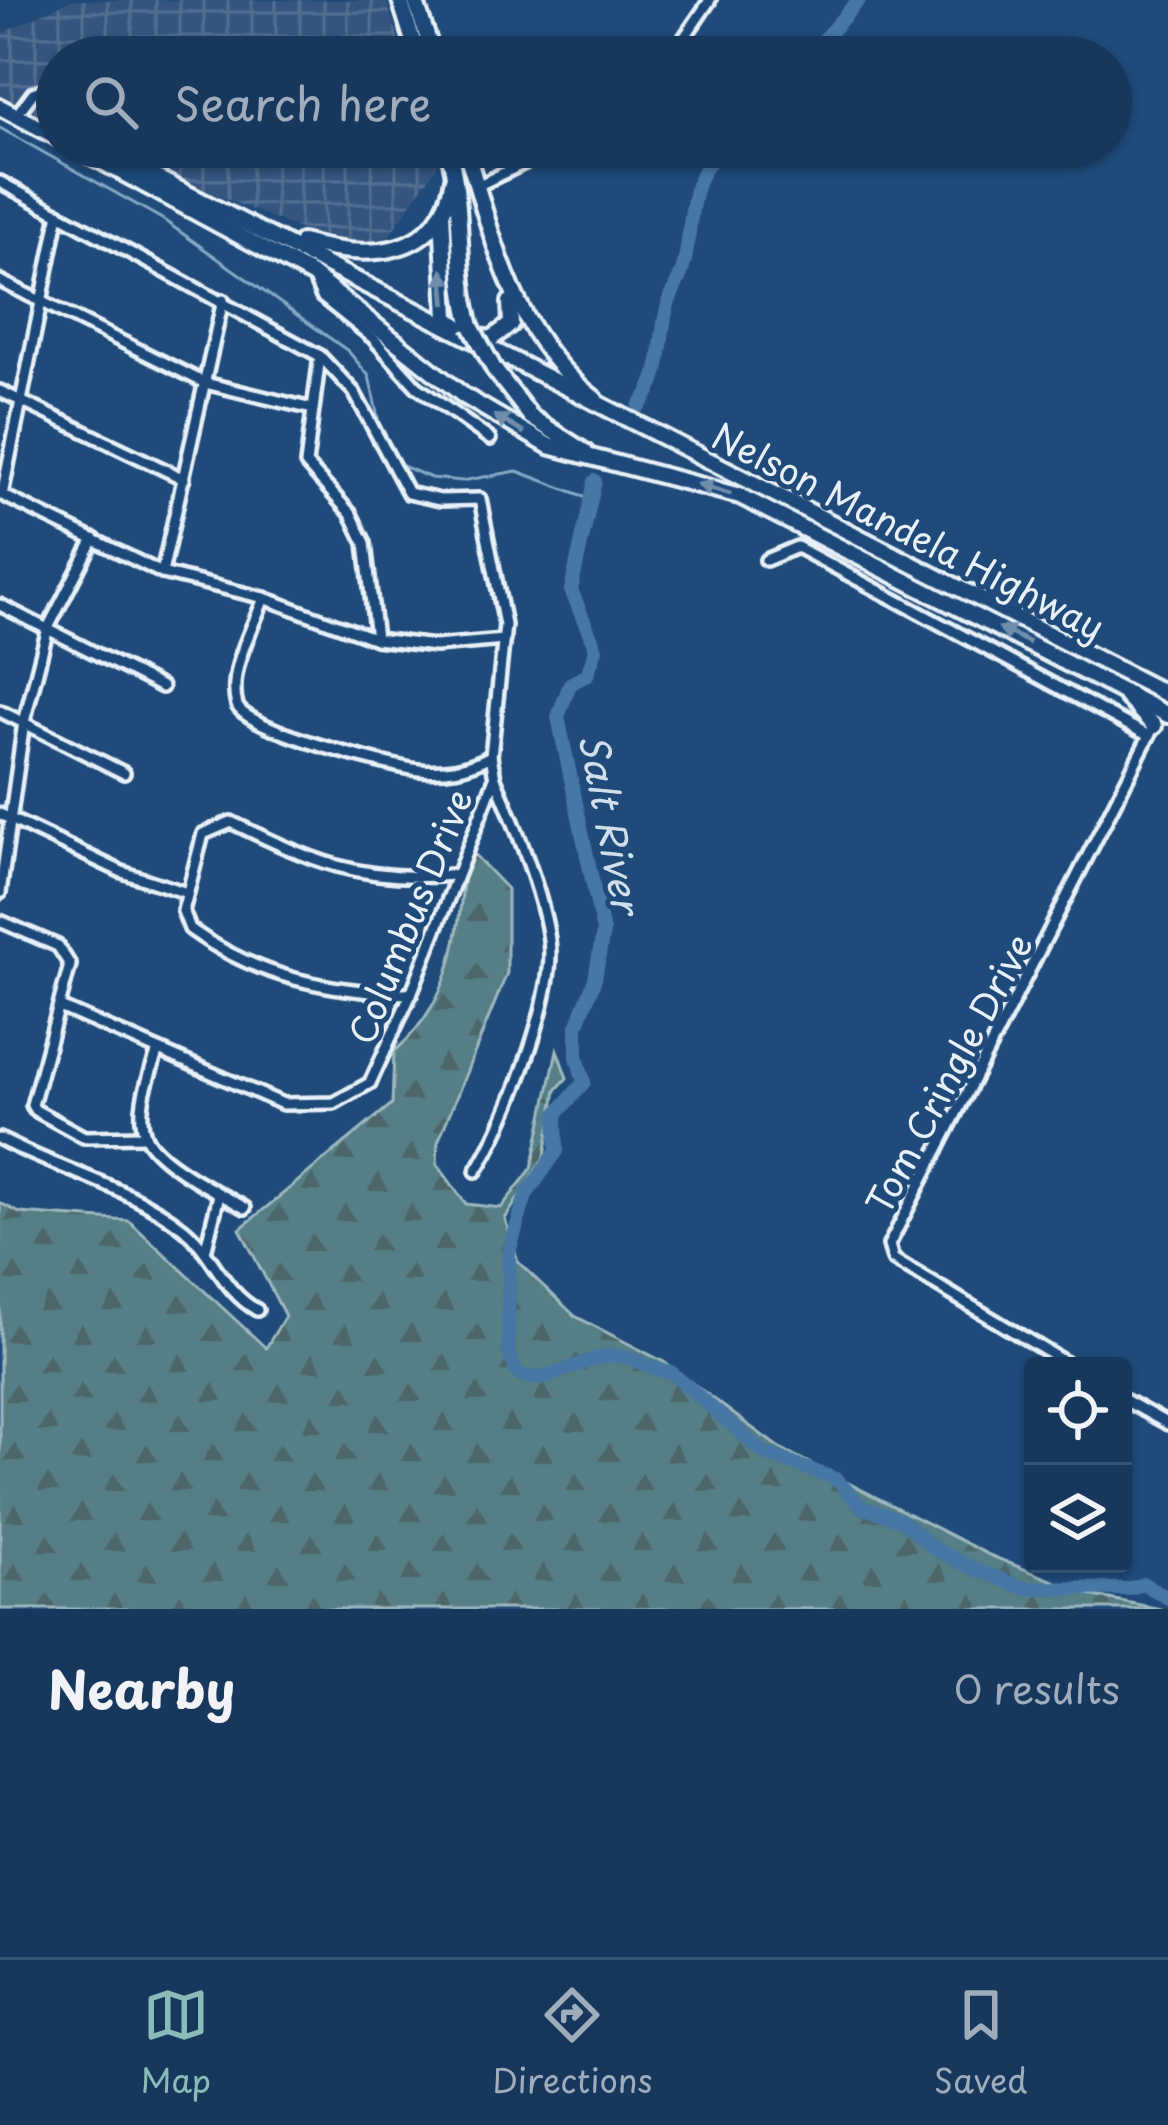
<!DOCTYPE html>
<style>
:root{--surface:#17385c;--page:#203f62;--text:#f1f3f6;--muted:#9eacbb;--line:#365272;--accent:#8bbbb9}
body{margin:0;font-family:"Playpen Sans",sans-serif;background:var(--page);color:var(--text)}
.controls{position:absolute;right:36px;bottom:36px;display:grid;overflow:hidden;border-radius:12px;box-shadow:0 3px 9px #0004}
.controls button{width:108px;height:108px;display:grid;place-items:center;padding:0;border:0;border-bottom:3px solid var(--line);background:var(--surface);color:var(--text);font:60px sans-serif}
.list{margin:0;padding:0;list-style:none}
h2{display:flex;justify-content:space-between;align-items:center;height:156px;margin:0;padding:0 48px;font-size:51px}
h2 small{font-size:39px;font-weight:400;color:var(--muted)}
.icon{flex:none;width:66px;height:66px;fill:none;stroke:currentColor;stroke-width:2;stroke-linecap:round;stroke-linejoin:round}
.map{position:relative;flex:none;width:1168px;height:1609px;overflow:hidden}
.search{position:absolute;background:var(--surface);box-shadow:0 3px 9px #0004;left:36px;right:36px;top:36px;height:132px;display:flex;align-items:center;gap:30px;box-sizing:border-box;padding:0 42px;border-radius:66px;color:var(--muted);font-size:45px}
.sheet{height:348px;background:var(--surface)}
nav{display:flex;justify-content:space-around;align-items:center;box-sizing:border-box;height:168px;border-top:3px solid var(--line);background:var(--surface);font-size:33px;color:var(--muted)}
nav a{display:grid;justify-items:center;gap:6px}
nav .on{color:var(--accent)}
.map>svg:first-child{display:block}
.industrial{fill:url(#industrial-grid)}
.forest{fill:url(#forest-firs);stroke:#9eb8be;stroke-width:3}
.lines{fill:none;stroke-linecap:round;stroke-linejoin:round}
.stream{stroke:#87a8c6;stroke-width:3}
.river{stroke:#4777a4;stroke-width:14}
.minor-casing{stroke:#e8f1f8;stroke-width:18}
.highway-casing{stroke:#e8f1f8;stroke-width:22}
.minor{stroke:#1f4a7a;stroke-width:9}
.highway{stroke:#1f4a7a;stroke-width:14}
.highway-bridge-casing{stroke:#e8f1f8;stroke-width:22;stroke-linecap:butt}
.highway-bridge{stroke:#1f4a7a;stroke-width:14}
.oneway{fill:#6f8dac}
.labels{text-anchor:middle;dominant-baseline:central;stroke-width:10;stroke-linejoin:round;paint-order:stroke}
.street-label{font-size:36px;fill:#e8f1f8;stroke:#1f4a7a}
.water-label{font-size:39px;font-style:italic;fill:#d0dfeb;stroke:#1f4a7a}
</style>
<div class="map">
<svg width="1168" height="1609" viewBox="0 0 1168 1609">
<defs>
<pattern id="industrial-grid" width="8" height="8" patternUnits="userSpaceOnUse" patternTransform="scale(3)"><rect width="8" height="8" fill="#35557f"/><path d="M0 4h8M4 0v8" fill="none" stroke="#526e92"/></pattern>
<pattern id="forest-firs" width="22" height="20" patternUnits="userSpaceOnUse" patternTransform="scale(3)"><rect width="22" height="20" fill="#547e85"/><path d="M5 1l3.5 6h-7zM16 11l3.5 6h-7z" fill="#4e666a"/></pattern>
</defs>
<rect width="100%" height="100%" fill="#1f4a7a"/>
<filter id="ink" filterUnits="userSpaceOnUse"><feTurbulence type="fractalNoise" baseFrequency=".00833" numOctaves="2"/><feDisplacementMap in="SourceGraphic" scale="24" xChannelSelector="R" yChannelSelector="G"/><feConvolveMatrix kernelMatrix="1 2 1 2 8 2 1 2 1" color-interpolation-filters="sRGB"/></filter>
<g filter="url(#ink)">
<g class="industrial">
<polygon points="71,0 386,0 405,57 57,57 57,125 0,94 0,34"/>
<polygon points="98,147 435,147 440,162 389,236 374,242 329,241"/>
</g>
<path class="forest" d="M 467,847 L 507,889 L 507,973 L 438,1142 L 437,1164 L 466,1204 L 501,1208 L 532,1168 L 557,1050 L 567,1078 L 556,1090 L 545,1156 L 505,1219 L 518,1262 L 575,1316 L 664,1362 L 778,1447 L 989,1555 L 1089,1595 L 1161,1609 L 0,1609 L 0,1203 L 20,1213 L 129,1221 L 266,1348 L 285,1316 L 240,1229 L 392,1104 L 394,1052 C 460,994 457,928 467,847 Z"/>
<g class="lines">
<g class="stream">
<polyline points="0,128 162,219 348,351 369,376 382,436"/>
<polyline points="398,464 431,478 462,481 517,471 589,498"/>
</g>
<g class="river">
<polyline points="808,57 859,0"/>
<path d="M 639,406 C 665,376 658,342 667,308 C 671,292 681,279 684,264 C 694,225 685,167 730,147"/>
<path d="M 595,481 L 571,590 L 596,649 L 587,675 L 570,684 L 558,717 L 603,932 L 595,979 L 577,1026 L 577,1057 L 584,1082 L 556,1115 L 557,1151 L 526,1195 L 509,1252 L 508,1351 L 517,1373 C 542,1389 579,1359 608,1356 C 632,1353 648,1371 671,1372 L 764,1453 L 836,1479 L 862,1507 L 901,1520 L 935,1549 L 972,1568 L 1024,1588 L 1127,1589 L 1144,1584 L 1168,1598"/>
</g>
<g class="minor-casing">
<g id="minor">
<polyline points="671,57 710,0"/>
<polyline points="21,109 33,93 57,84"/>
<polyline points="0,182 320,356 354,392 408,493 440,500 480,499 505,625 491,756 495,778 411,994 370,1083 334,1103 283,1104 60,1007"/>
<polyline points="477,186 558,147"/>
<polyline points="314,279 322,297 373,338 417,387 490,439"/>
<polyline points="0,281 205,383 312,409"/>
<polyline points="320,356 306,464 351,514 365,543 376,639"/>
<polyline points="0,391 184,479"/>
<polyline points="0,494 162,573 264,598 376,639 435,646 504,640"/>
<polyline points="2,495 59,213"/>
<polyline points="766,560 797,547 1149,736"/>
<polyline points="162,573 223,300"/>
<path d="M 264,598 C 253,628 227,672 237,705 C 244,729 391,767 419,770 C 447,772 466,769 491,756"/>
<polyline points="0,605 162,687"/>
<polyline points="0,711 124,773"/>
<polyline points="0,814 122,872 187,893"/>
<polyline points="0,893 24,722 48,628 94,539"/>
<polyline points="0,921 58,946 70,965 32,1105 35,1110 84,1137 145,1136"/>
<path d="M 411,994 C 331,992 257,978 190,929 L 183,911 L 203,834 L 231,822 C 313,861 359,883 453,875"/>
<path d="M 158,1050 C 150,1075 135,1109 145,1135 C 155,1162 221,1194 245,1208"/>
<path d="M 0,1139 C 61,1171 129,1186 183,1228 C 213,1252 222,1291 257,1310"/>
<path d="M 476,1171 C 506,1126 550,1007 550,954 C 550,910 513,819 495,778"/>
<polyline points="206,1248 219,1195"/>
<polyline points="1071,1366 893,1259 889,1245 1154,726"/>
<polyline points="1123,1399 1168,1424"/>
</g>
</g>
<g class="highway-casing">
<g id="highway">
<polyline points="400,0 418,57"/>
<polyline points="415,0 434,57"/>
<polyline points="0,107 57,137"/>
<polyline points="75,147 312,275 464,396 549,446 740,496 1168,715"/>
<polyline points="96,147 1168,695"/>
<path d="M 447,147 C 466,204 454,267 471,326"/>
<path d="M 465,147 C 494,240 513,336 595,399"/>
<polyline points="442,212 447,318 471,336 491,339 511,324 510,302"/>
<path d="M 302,242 C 367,260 439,260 453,179"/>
<polyline points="494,369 531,417 585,452"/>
<polyline points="1126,696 1154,726"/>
</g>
</g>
<use href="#minor" class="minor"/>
<use href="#highway" class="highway"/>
<g class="highway-bridge-casing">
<polyline id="highway-bridge" points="471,326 494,369"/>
</g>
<use href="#highway-bridge" class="highway-bridge"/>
</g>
<defs><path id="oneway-solid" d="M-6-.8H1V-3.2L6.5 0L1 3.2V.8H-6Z" transform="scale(3)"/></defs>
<g class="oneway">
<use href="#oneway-solid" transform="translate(444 287) rotate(-95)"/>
<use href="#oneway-solid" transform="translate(509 424) rotate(-149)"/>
<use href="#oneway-solid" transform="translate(714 489) rotate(-163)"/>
<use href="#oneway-solid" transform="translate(1014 635) rotate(-153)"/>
</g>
</g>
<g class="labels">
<g class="street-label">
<text transform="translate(909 530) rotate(27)">Nelson Mandela Highway</text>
<text transform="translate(409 916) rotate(-68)">Columbus Drive</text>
<text transform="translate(948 1073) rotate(-62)">Tom Cringle Drive</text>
</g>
<g class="water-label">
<text transform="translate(612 823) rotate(79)">Salt River</text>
</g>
</g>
</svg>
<div class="controls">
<button><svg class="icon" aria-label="locate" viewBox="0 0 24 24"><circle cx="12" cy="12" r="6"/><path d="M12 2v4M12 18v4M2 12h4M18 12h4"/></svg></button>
<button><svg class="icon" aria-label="layers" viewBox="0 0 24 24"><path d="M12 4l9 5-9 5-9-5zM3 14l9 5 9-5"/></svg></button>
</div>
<div class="search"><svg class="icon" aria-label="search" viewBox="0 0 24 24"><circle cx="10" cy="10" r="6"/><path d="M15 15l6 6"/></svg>Search here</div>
</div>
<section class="sheet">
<h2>Nearby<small>0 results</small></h2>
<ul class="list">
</ul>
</section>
<nav>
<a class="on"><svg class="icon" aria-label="map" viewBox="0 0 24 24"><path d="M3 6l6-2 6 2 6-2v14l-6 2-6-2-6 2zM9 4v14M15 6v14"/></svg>Map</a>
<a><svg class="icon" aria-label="directions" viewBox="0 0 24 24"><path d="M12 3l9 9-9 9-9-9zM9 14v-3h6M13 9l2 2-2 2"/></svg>Directions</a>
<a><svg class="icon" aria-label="saved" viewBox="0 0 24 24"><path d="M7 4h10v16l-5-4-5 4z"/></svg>Saved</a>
</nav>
